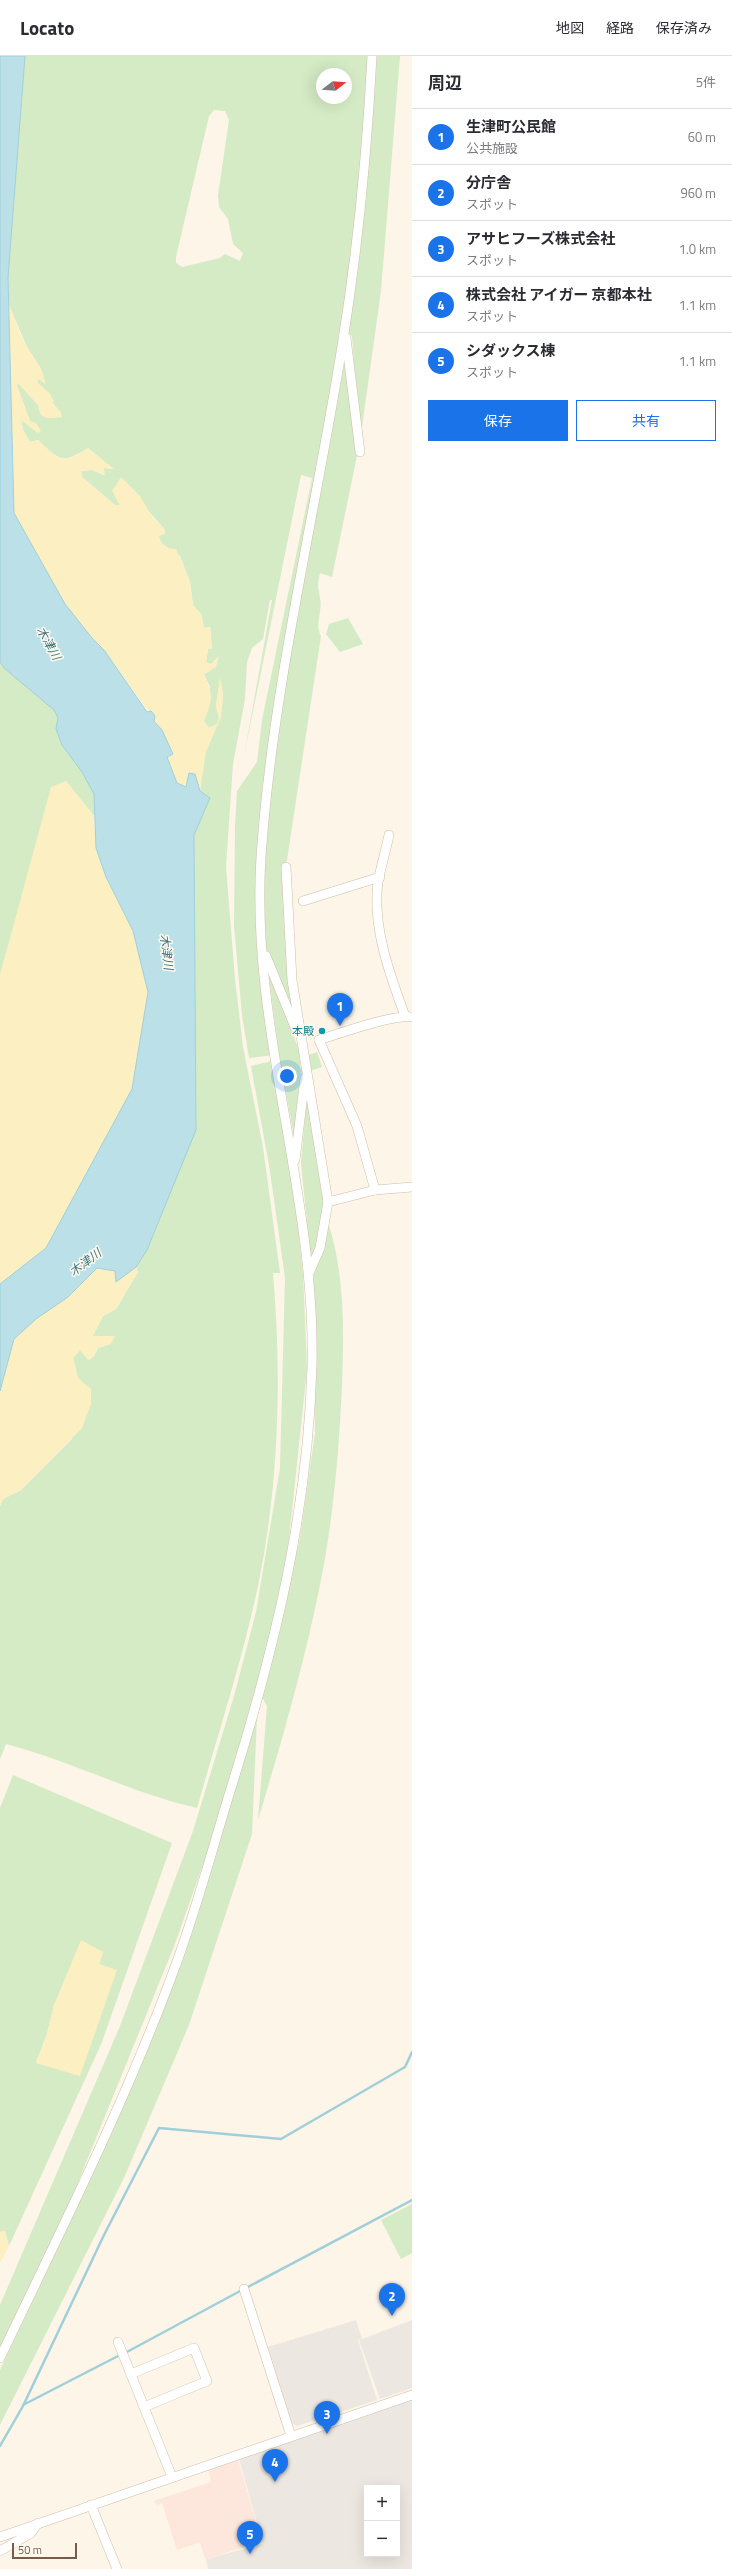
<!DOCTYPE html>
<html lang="ja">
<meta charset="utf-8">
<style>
:root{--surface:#fff;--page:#f2f2f3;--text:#2b2b33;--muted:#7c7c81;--line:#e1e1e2;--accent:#1a73e8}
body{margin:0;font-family:"Titillium Web","Noto Sans JP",sans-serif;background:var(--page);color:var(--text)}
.controls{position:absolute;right:12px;bottom:12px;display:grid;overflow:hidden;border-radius:0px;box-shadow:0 4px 16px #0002}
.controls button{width:36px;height:36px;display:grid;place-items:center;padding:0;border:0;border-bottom:1px solid var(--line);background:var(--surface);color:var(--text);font:20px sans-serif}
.compass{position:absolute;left:316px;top:12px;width:36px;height:36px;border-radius:50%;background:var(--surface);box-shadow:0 4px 16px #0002;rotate:73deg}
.scale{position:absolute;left:12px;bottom:10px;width:65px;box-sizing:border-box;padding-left:4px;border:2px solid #775b4b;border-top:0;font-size:11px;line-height:14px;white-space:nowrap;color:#775b4b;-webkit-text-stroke:3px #fff9ee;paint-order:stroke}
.you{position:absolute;left:287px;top:1020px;width:14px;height:14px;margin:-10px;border:3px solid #fff;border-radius:50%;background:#1a73e8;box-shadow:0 0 0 6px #1a73e833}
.badge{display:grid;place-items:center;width:26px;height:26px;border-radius:50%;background:var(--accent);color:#fff;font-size:13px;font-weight:700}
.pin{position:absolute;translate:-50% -33px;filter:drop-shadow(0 1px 2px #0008)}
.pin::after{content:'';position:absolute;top:21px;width:14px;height:12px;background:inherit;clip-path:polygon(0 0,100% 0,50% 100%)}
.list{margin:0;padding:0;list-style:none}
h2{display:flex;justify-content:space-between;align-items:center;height:52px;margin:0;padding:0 16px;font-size:17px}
h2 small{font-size:13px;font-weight:400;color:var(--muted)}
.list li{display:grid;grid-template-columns:26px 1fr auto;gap:12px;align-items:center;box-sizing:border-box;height:56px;padding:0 16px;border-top:1px solid var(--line)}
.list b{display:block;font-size:15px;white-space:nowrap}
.list p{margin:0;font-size:13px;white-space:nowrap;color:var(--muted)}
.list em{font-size:13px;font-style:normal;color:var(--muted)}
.actions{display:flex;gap:8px;padding:12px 16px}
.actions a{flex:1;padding:9px 0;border:1px solid var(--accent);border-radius:0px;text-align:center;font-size:14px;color:var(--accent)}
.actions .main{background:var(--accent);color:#fff}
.map{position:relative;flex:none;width:412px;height:2513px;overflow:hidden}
header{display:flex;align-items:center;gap:24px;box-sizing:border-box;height:56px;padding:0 20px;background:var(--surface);border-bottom:1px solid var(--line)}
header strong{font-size:19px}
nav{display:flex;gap:22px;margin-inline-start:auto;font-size:14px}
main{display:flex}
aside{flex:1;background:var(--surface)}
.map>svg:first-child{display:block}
.commercial{fill:#fde6db}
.industrial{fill:#ede7e1;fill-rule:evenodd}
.green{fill:#d4ebc5;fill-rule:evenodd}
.sand{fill:#fcf0c2}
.water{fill:#bbe0e7;stroke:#a1cfd9}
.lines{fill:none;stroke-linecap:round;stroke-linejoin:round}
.stream{stroke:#a1cfd9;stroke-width:2.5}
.minor-casing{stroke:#cfbdad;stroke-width:10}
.minor{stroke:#fff;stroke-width:9}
.culture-dot{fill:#0f9aa8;stroke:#fff9ee;stroke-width:1.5}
.labels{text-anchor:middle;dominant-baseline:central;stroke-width:3;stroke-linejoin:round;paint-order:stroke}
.culture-label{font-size:11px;fill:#0d838f;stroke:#fff9ee;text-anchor:end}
.water-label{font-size:12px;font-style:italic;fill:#417783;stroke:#fff9ee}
</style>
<header>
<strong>Locato</strong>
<nav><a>地図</a><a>経路</a><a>保存済み</a></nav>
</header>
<main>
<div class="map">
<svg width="412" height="2513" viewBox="0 0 412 2513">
<rect width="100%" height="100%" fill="#fdf5e7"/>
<polygon class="commercial" points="238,2404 262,2486 205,2503 200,2486 177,2494 162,2447 157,2449 154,2445 211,2426 208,2413"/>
<g class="industrial">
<polygon points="356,2264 362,2283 412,2264 412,2332 380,2343 359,2284 361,2282 358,2284 377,2344 297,2370 292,2367 268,2291"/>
<path d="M 412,2342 L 412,2513 L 208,2513 L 206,2503 L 263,2488 L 239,2403 ZM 367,2432 L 397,2432 L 397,2498 L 367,2498 Z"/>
</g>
<g class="green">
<path d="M 25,0 L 369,0 L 366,56 L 345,263 L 271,668 L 261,746 L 258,855 L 273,999 L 249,1002 L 242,959 L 234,870 L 235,769 L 237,735 L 257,706 L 262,664 L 312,422 L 301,419 L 244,700 L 272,544 L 270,544 L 263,583 L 252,592 L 247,606 L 245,643 L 233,708 L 226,811 L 235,923 L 243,991 L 263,1091 L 280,1217 L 273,1217 C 282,1321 279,1428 258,1530 C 242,1605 218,1678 197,1752 C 131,1737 71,1705 6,1688 L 0,1703 L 0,1450 L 3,1443 L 21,1434 L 72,1383 L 78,1322 L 73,1302 L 80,1294 L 89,1304 L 94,1300 L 98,1292 L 110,1288 L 114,1280 L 92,1281 L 103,1260 L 116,1253 L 138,1216 L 136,1211 L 147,1194 L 196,1074 L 194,779 L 210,742 L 200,735 C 202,723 202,707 206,695 C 216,670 228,652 220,624 L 216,650 L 219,662 L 217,668 L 209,672 L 204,665 L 210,631 L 204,618 L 210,615 L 218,601 L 211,609 L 206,607 L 208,593 L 212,593 L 210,571 L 204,572 L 201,558 L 193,549 L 190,526 L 180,500 L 161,487 L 158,480 L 165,474 L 146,452 L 115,449 L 82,421 L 81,415 L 92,414 L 104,419 L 104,412 L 113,413 L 88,392 C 61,409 60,404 38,384 L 30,386 L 23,374 L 21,363 L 38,377 L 30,365 L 16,329 L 19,328 L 38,349 L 41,359 L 47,362 L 61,361 L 61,357 L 52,346 L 50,338 L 37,326 L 40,311 L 27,291 L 9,249 L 8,221 ZM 322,18 L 346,18 L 346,42 L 322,42 ZM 214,54 L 225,55 L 229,64 L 218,139 L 219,151 L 228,163 L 233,188 L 243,197 L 240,205 L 225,198 L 220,202 L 182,211 L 176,207 L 176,201 L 209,60 Z"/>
<polygon points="377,0 400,0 381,235 360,385 352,280 348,277 371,82"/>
<path d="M 348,288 L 358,395 L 332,521 L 320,517 C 317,531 318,529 320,542 C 323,556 314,567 321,580 L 287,804 L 283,811 L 295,963 L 265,890 L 264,815 L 268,741 L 281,651 Z"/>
<polygon points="348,562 363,588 340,596 326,578 329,568"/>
<path d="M 0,606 L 4,612 L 54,654 L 58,662 C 51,693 87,710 94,738 C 95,745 94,753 94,760 L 66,725 L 32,805 L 0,919 Z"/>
<polygon points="268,914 299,994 301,1020 297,1096 280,1005"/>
<polygon points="317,996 322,1011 310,1015 308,999"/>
<polygon points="272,1005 291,1109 303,1217 307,1313 289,1483 276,1558 254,1644 213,1780 175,1888 64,2161 0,2296 0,2249 120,1970 193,1775 234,1640 256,1556 280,1412 285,1222 270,1115 251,1010"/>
<polygon points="308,1030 325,1146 318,1190 311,1206 301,1107"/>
<path d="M 329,1169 C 345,1222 344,1275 342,1329 C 339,1397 333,1467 319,1534 C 303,1612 281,1688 258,1764 L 267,1650 L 262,1641 L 300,1482 L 315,1377 L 314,1218 L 323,1196 Z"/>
<polygon points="257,1661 252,1778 189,1969 124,2122 0,2369 0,2314 74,2158 181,1909"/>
<path d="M 13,1719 L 172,1787 L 102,1986 L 9,2190 L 5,2175 L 0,2176 L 0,1752 ZM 103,1896 L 99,1908 L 36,2006 L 47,1978 L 54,1949 Z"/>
<polygon points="412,2148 412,2197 401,2203 381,2164"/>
</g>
<g class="sand">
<path d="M 9,249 C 15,263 20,279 27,292 C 34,303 45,314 45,328 L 38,323 L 37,326 L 50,338 L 54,345 L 52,347 L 61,357 L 62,361 L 47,362 L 41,359 L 38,349 L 19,328 L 17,329 L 30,365 L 36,367 L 41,375 L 38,377 L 21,364 L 23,374 L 30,386 L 38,384 C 60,404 61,410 88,392 L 114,413 L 104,412 L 105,419 L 92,414 L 81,415 L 82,421 L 115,449 L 120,450 L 112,435 L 121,421 L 140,440 L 153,462 L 165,474 L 165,478 L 159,480 C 162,489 166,493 176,493 L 190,526 L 193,549 L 201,558 L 204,572 L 210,571 L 212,593 L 208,593 L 206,606 L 211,608 L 219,600 L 216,611 L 204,618 C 213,639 213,644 204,665 L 209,672 L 217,668 L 219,662 L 216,650 L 220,622 L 223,638 L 221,661 L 206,696 L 200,735 L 194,718 L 189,717 L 186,731 L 177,727 L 167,701 L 173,698 L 162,674 L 104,594 L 92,582 L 65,548 L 14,457 Z"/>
<polygon points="66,725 94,760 96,792 106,821 133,875 148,936 132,1033 46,1192 0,1228 0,919 51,731"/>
<polygon points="136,1211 138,1216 116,1253 103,1260 93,1280 115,1280 111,1288 98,1292 94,1300 88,1304 80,1294 73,1302 78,1322 91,1333 91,1348 82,1372 21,1434 3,1443 0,1450 0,1335 9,1294 14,1283 36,1263 68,1241 97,1212 115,1215 116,1225"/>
<polygon points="81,1884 103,1896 99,1908 117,1914 80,2020 36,2007 47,1978 54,1949"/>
<polygon points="5,2175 9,2190 0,2207 0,2176"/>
</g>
<polygon class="water" points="0,0 25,0 8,221 14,457 65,548 92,582 104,594 147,656 151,655 155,660 154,665 162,674 173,698 167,701 177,727 186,731 189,717 195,718 200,735 210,742 194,779 196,1074 147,1194 136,1211 116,1226 115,1215 97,1212 68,1241 36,1263 14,1283 0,1335 0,1228 46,1192 132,1033 148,936 133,875 106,821 96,792 94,738 82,716 62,689 56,673 58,662 54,654 4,612 0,606"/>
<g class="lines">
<g class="stream">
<polyline points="246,2232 412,2144"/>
<polyline points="125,2297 242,2234"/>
<polyline points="23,2349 120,2299"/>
<polyline points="0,2390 23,2350 104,2179 159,2072 281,2083 405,2011 412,1996"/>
</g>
<g class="minor-casing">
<g id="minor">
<polyline points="346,282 360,396"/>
<path d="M 389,779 C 386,794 381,810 378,826 C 372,871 390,919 405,960"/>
<polyline points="286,811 292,924 328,1146 320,1192 309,1217"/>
<polyline points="303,845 380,821"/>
<polyline points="266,900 295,971"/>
<polyline points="319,984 357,1070 375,1134"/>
<path d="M 319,984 C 341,977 390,959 412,961"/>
<polyline points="295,1104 305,1022"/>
<polyline points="328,1146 375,1134 412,1131"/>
<polyline points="244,2233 291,2380"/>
<polyline points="118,2286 172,2421"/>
<path d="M 0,2302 C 61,2174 126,2045 175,1911 C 197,1852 213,1790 232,1729 C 275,1591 308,1456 312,1310 C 316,1138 250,973 261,801 C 273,627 316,456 343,284 C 358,191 367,95 372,0"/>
<polyline points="131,2318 194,2292 207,2325 144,2351"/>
<polyline points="91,2449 117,2513"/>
<polyline points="0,2481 412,2339"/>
<polyline points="0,2495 31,2477 38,2467"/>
</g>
</g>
<use href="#minor" class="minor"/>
</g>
<circle class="culture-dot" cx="322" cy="975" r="4"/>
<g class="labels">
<g class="culture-label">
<text x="314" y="975">本殿</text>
</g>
<g class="water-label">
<text transform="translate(49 587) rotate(61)">木津川</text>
<text transform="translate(167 896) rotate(83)">木津川</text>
<text transform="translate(85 1206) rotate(-37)">木津川</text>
</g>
</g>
</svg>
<div class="controls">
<button>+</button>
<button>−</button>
</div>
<svg class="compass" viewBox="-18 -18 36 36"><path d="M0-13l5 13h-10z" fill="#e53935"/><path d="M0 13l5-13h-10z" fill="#7c7c81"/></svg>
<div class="scale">50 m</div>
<div class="you"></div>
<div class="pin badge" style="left:340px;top:970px">1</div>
<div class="pin badge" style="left:392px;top:2260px">2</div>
<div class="pin badge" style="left:327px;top:2378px">3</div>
<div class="pin badge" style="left:275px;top:2426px">4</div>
<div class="pin badge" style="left:250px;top:2498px">5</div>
</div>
<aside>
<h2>周辺<small>5件</small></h2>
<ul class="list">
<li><span class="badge">1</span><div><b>生津町公民館</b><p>公共施設</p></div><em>60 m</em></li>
<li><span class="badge">2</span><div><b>分庁舎</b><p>スポット</p></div><em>960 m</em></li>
<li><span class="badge">3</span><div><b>アサヒフーズ株式会社</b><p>スポット</p></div><em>1.0 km</em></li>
<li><span class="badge">4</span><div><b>株式会社 アイガー 京都本社</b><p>スポット</p></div><em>1.1 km</em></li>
<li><span class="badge">5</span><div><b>シダックス棟</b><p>スポット</p></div><em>1.1 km</em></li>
</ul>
<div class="actions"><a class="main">保存</a><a>共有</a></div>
</aside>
</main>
